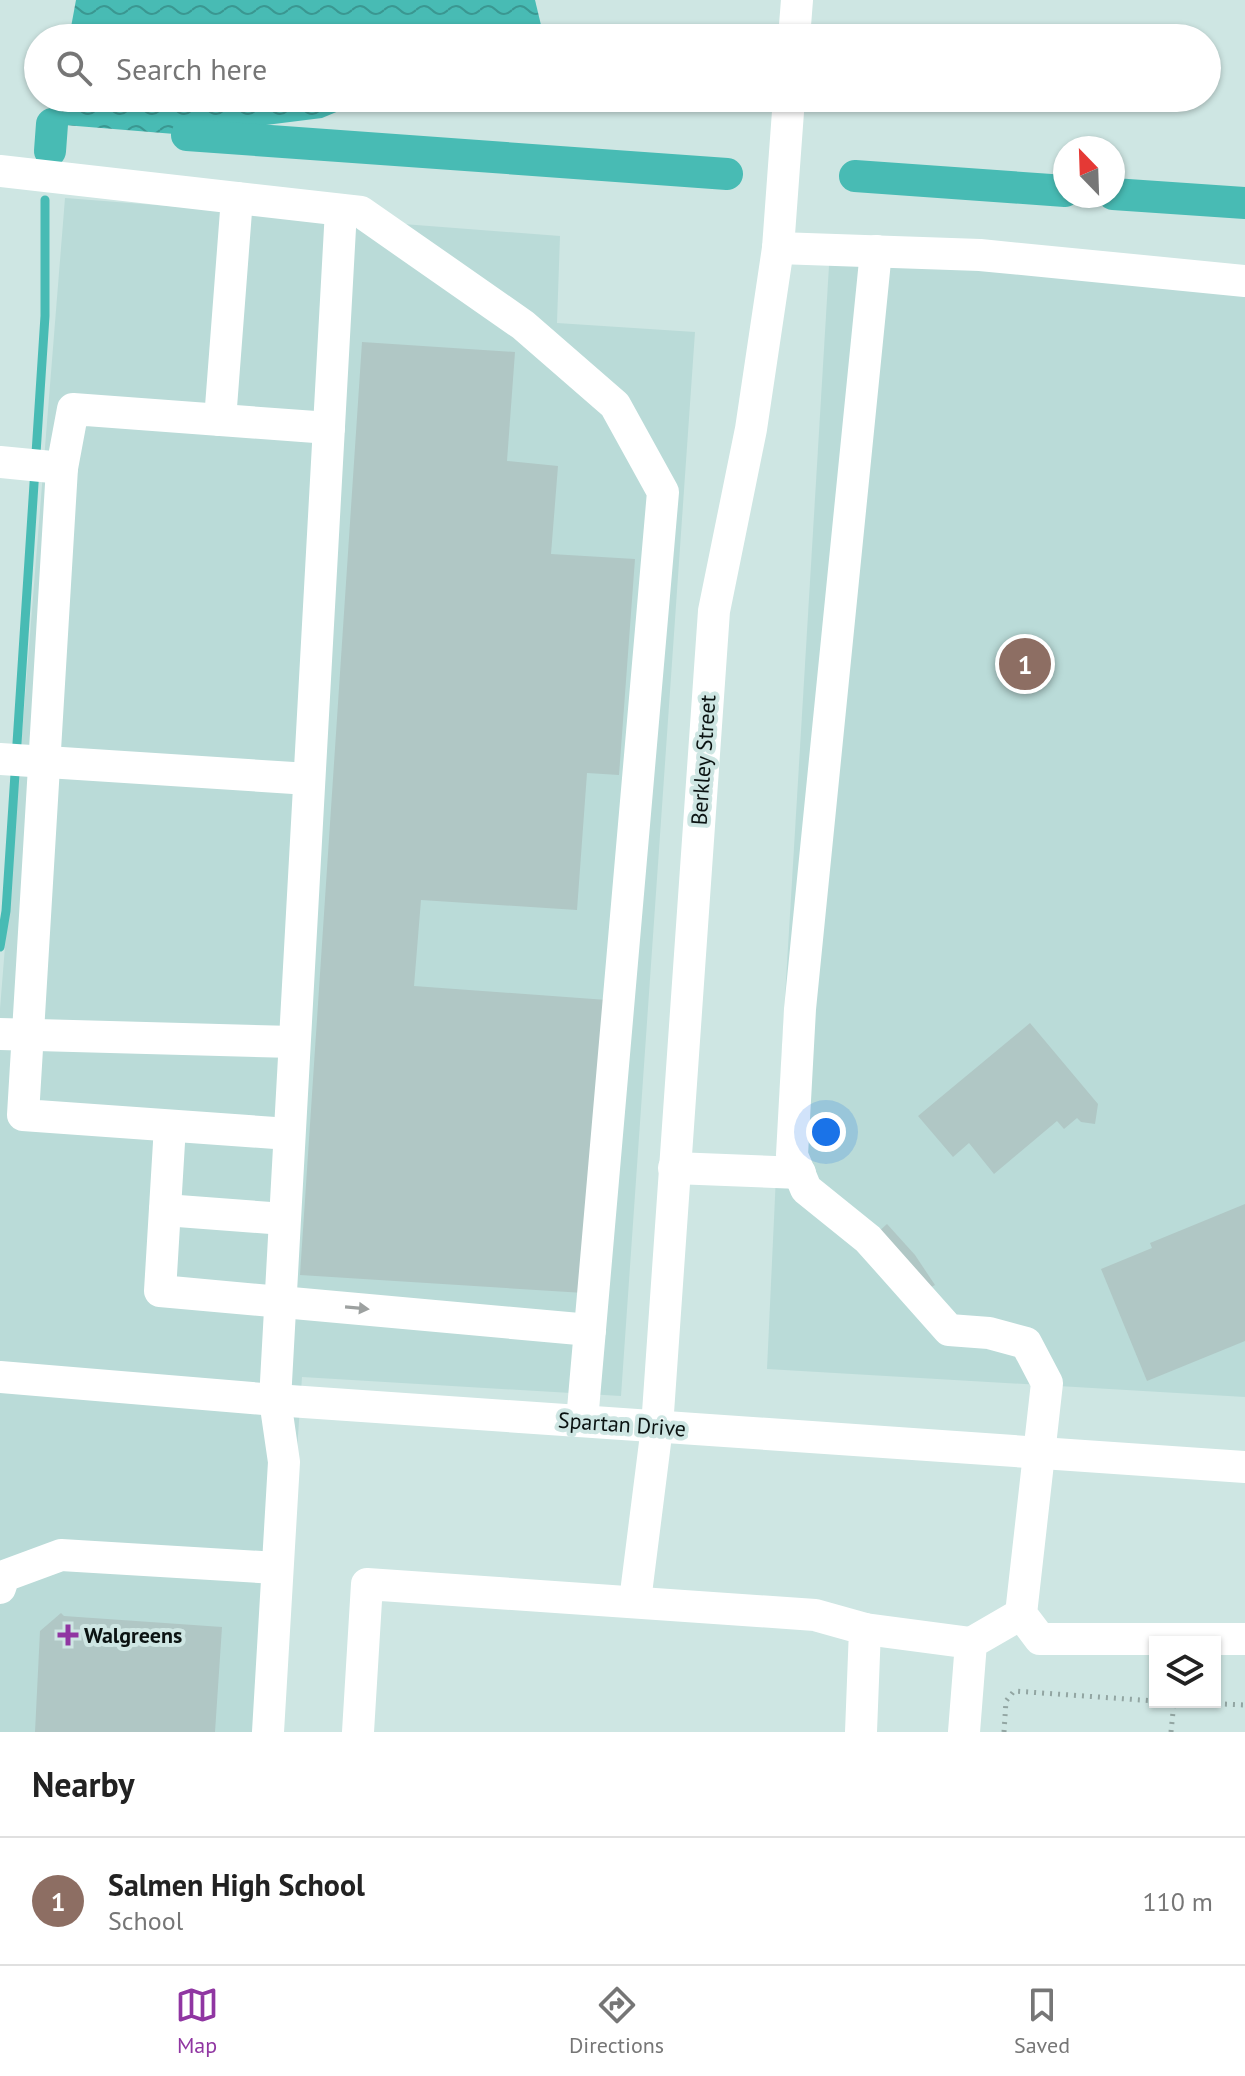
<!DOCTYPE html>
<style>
:root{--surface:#fff;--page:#f2f2f2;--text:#222;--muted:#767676;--line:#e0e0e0;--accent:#9036a2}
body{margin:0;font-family:"PT Sans",sans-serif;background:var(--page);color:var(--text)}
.controls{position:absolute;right:24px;bottom:24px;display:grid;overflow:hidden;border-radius:0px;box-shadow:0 2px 6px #0004}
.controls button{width:72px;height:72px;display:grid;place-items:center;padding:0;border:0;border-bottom:2px solid var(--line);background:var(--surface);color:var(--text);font:40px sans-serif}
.compass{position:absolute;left:1053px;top:136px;width:72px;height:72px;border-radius:50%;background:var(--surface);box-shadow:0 2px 6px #0004;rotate:337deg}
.you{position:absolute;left:826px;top:1132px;width:28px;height:28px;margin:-20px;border:6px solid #fff;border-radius:50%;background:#1a73e8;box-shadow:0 0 0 12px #1a73e833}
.badge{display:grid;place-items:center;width:52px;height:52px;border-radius:50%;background:var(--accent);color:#fff;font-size:26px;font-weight:700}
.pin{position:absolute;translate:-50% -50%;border:4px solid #fff;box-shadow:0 2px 8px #0006}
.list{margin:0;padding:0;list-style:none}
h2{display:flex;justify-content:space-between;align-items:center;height:104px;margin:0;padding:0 32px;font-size:34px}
h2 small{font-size:26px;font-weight:400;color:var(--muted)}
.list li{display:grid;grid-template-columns:52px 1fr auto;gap:24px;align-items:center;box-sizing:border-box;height:128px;padding:0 32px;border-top:2px solid var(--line)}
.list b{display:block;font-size:30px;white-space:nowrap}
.list p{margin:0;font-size:26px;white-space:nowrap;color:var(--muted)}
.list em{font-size:26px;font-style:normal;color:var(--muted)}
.icon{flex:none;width:44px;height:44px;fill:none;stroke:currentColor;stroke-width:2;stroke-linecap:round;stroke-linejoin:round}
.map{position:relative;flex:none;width:1245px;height:1732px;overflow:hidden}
.search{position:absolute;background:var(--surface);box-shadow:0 2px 6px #0004;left:24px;right:24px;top:24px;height:88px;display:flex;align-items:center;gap:20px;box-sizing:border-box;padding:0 28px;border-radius:44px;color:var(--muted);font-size:30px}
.sheet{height:232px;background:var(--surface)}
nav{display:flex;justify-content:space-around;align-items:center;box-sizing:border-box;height:112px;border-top:2px solid var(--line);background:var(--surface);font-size:22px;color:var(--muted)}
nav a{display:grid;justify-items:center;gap:4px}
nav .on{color:var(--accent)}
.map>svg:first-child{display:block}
.built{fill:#badbd8}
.water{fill:url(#water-waves)}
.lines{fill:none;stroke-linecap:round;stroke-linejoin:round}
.stream{stroke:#48bbb4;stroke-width:9}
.canal{stroke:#48bbb4;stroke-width:32}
.building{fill:#b0c7c5}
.path{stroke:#92a5a2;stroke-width:5;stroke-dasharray:2 6;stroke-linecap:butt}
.minor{stroke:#fff;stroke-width:32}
.oneway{fill:#9da1a0}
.poi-dot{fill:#9036a2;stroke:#cee6e3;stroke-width:3}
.labels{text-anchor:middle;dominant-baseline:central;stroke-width:8;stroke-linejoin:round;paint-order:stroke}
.street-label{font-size:22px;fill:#0b1312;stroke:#cee6e3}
.poi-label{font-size:22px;font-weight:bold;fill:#0b1312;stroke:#cee6e3;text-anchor:start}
</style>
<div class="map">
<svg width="1245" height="1732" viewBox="0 0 1245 1732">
<defs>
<pattern id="water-waves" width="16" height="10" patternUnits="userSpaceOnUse" patternTransform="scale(2)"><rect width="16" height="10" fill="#48bbb4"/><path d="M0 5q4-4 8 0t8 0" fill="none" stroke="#3a9791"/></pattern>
</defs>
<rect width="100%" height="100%" fill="#cee6e3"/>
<g class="built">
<polygon points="65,198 560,236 557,323 695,332 621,1396 302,1377 278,1732 0,1732 0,1009"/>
<polygon points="830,249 1245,282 1245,1397 767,1369 782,1047"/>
</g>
<g class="water">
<polygon points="76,0 535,0 541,25 511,38 69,38"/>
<polygon points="57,98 370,98 322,118 187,135 52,124"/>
</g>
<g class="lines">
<polyline class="stream" points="0,947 6,911 45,316 45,200"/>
<g class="canal">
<polyline points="187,135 727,174"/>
<polyline points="50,151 52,124"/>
<polyline points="855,176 1065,191"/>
<polyline points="1113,194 1245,203"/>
</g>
</g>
<g class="building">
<polygon points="362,342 515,352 507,461 558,466 551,554 635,559 619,775 587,773 577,910 421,900 414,986 607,1000 584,1293 300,1275"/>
<polygon points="1030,1023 1098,1104 1095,1124 1081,1122 1077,1118 1064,1129 1057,1121 994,1174 969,1143 953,1157 918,1116"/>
<polygon points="1245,1204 1245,1341 1147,1381 1101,1269 1152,1248 1150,1243"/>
<polygon points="887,1224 915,1255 935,1285 922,1292 876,1234"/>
<polygon points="61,1613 64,1616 222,1627 215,1732 35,1732 40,1631"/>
</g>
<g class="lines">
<g class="path">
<polyline points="1177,1702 1245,1705"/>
<polyline points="1004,1732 1006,1701 1014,1691 1155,1701"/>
<polyline points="1171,1732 1174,1702"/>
</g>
<g class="minor">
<polyline points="794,38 797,0"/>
<polyline points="0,171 361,212 523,325 615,405 663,492 582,1421"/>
<polyline points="778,248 980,255 1245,281"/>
<polyline points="876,251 800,1009 792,1155 806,1189 868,1239 949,1330 989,1333 1026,1343 1047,1383 1021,1614 1040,1639 1245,1639"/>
<polyline points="220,420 237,198"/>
<polyline points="0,462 62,468 73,409 329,428"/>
<polyline points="62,468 23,1115 289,1134"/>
<polyline points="0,759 309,779"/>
<polyline points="0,1034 294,1042"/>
<polyline points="170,1126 160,1291 590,1330"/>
<polyline points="674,1168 800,1173"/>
<polyline points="165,1210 284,1219"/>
<polyline points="0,1377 275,1400 1245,1467"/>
<polyline points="0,1588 4,1576 61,1555 277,1568"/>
<polyline points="635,1601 657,1427 714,611 751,429 778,248 789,98"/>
<polyline points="865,1629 971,1643"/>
<polyline points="268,1732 284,1462 275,1400 341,210"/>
<polyline points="358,1732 367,1584 815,1615 865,1629 861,1732"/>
<polyline points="964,1732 971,1643 1021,1614"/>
</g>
</g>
<defs><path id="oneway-solid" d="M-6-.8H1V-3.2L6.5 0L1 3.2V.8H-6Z" transform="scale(2)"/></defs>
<use class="oneway" href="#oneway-solid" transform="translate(357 1308) rotate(5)"/>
<path class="poi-dot" d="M64 1623h8v8h8v8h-8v8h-8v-8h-8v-8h8z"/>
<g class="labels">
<g class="street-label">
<text transform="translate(703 760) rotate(-86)">Berkley Street</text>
<text transform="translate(622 1424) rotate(4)">Spartan Drive</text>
</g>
<g class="poi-label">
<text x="84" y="1635">Walgreens</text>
</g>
</g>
</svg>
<div class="controls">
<button><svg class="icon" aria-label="layers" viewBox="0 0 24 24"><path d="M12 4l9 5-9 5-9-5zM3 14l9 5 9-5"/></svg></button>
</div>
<svg class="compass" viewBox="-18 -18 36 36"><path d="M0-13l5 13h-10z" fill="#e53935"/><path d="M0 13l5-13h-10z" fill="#767676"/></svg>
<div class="you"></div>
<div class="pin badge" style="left:1025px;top:664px;background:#8d6e63">1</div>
<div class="search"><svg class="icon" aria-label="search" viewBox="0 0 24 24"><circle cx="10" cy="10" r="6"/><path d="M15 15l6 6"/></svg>Search here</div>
</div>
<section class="sheet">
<h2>Nearby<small></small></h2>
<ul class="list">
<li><span class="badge" style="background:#8d6e63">1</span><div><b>Salmen High School</b><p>School</p></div><em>110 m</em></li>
</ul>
</section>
<nav>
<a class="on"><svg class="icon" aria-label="map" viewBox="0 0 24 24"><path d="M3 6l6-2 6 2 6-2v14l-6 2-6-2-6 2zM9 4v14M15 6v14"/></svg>Map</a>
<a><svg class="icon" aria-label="directions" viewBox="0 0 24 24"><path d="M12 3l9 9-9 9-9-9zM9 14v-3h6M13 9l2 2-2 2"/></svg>Directions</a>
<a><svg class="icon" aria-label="saved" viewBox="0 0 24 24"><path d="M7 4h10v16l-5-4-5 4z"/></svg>Saved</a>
</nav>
